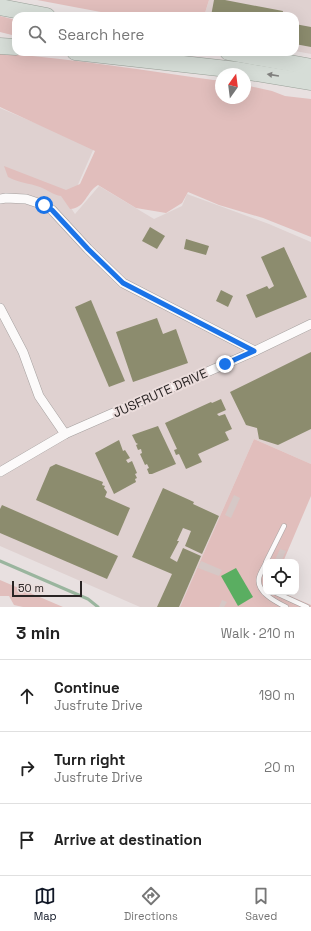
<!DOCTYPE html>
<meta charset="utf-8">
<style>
:root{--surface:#fff;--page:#f2f2f2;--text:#222;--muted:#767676;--line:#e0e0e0;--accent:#111827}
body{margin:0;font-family:"Space Grotesk",sans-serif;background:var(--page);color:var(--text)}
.controls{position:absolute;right:12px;bottom:12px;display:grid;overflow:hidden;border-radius:8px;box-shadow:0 4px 16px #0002}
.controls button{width:36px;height:36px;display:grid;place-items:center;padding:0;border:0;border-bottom:1px solid var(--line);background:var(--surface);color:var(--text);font:20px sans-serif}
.compass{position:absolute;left:215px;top:68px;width:36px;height:36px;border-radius:50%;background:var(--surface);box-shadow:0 4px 16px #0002;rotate:14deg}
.scale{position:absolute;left:12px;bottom:10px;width:70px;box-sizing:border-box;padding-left:4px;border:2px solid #292424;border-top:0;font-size:11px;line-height:14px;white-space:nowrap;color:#292424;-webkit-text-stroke:3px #ebdddc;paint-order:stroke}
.stop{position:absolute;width:12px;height:12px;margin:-9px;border:3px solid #1a73e8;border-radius:50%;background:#fff}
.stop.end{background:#1a73e8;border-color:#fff;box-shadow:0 1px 4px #0008}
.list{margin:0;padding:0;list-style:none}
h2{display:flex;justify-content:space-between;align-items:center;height:52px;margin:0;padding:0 16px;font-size:17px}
h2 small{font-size:13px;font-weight:400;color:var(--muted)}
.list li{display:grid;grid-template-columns:26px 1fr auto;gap:12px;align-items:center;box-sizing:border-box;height:72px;padding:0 16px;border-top:1px solid var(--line)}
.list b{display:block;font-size:15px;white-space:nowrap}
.list p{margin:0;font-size:13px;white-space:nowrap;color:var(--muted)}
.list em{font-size:13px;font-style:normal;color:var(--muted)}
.icon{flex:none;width:22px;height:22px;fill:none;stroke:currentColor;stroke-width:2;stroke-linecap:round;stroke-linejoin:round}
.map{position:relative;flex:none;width:311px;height:607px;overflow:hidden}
.search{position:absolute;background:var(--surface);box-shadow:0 4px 16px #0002;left:12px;right:12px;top:12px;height:44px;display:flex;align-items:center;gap:10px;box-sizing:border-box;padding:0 14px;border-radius:12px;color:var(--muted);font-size:15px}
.sheet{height:268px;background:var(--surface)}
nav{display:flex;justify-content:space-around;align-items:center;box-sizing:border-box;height:56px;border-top:1px solid var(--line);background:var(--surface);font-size:11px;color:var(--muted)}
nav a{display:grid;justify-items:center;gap:2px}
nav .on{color:var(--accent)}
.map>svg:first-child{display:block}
.built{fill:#dfd1d0}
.green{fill:#e1bebc}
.public{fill:#5aae61}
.industry{fill:#8c8c6e}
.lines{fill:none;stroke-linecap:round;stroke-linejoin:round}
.stream{stroke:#9ab59e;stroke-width:3}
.building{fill:#d6c8c6}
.service-casing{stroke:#a5a09f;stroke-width:5.5}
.minor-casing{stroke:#a5a09f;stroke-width:10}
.trunk-casing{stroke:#99a098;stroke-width:17}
.service{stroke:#fcfafa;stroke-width:4.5}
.minor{stroke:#fcfafa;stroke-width:9}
.trunk{stroke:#d6ddd7;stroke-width:16}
.oneway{fill:#80807e}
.route{stroke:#1a73e8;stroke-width:5}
.labels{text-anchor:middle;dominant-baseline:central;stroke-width:4;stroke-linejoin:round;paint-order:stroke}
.street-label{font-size:13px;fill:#292424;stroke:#ebdddc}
</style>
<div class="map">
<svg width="311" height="607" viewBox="0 0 311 607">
<rect width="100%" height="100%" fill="#e8e0e0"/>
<g class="built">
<polygon points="209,0 311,0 311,54 295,51 295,16 204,16"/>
<polygon points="0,108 94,148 69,205 75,214 99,186 154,219 182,206 187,194 269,224 311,242 311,464 254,439 180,607 140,607 0,546"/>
</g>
<g class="green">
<polygon points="37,0 209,0 204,16 122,16"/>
<polygon points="0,16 16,20 16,36 0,32"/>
<path d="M 0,53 C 74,59 148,71 221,81 L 221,98 L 245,98 L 245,85 L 272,91 L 285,96 L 311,99 L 311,237 L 263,218 L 219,205 L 188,192 L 182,203 L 166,213 L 136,208 L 98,185 C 86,192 86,208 70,209 L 61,196 C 53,195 48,190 40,187 C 29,183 19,183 8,177 L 4,166 L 66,190 L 80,184 L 95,151 L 0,107 Z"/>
<polygon points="254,439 311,464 311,496 283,562 266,562 266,592 281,592 311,605 311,607 180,607"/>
<polygon points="0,580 63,607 23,607 14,605 9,596 0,596"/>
</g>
<polygon class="public" points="236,568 253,597 238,606 221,576"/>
<g class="industry">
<polygon points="214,0 225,0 283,11 282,16 211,16"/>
<polygon points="295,24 311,27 311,47 295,44"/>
<polygon points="150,227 165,236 157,249 142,241"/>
<polygon points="186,239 209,246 206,255 184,249"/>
<polygon points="284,247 307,297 256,318 246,295 267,286 269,289 274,286 261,257"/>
<polygon points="221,290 233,296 228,307 216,301"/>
<polygon points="91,300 125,381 109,387 75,307"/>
<polygon points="157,318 163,334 176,329 188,363 133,382 116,332"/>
<polygon points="311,352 311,429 278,445 259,439 257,428 246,425 230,392"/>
<polygon points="221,399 226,410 217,414 219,416 225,414 232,429 225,432 229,440 198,454 202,462 186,469 179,454 176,455 174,450 177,449 165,423 211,402 212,403"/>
<polygon points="158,426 176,464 152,474 149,474 147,469 149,468 147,464 145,465 140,454 142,453 141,449 138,450 136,445 138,444 136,443 132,435"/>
<polygon points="119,440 123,451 125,450 130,458 126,460 128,463 132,461 137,473 135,474 137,478 135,479 136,482 114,494 95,453"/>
<polygon points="56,464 103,482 102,485 105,486 104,488 107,492 105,497 130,508 118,536 36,500 50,467"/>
<polygon points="163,488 194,502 193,504 219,516 202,554 185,546 191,531 183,528 177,541 179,541 170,558 177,562 183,548 201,556 179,607 157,607 172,574 132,557"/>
<polygon points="2,505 118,556 107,579 0,533 0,509"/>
</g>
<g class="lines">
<polyline class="stream" points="0,561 88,599 98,607"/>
</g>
<g class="building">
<polygon points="234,495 240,498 231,518 225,515"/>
<polygon points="280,549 286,551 281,562 274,562"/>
<polygon points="201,561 222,570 219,576 198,568"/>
<polygon points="222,600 227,602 224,607 219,607"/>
</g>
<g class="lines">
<g class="service-casing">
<g id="service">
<polyline points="266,562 284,526"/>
<path d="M 266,563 C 264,567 260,573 259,578 C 256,592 276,602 286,607"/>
<polyline points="274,592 307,607"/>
</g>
</g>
<g class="minor-casing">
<g id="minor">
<polyline points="0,199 6,198 26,199 44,205 52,210 88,249 123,283 255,351"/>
<polyline points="0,308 23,352 39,396 65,434"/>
<polyline points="0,472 65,434 255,351 311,324"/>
</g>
</g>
<g class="trunk-casing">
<g id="trunk">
<polyline points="0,7 47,16"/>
<polyline points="0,46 16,47"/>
<polyline points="75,52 237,70 311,82"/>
<polyline points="228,52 311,67"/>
</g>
</g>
<use href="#service" class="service"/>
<use href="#minor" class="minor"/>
<use href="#trunk" class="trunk"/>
</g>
<defs><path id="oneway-solid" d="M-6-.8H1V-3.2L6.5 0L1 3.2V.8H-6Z"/></defs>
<use class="oneway" href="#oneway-solid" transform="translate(273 75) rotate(-171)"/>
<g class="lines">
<polyline class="route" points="44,205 52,210 88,249 123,283 254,351 225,364"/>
</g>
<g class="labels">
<g class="street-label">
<text transform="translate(160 393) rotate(-24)">JUSFRUTE DRIVE</text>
</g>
</g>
</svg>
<div class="controls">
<button><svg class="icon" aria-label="locate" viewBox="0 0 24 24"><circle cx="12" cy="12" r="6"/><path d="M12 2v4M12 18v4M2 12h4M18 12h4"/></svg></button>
</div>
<svg class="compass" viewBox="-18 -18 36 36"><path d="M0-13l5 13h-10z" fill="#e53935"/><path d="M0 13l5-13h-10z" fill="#767676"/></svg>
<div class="scale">50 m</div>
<div class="stop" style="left:44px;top:205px"></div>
<div class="stop end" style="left:225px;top:364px"></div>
<div class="search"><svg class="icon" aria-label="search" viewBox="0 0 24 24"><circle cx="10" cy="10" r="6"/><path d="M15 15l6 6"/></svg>Search here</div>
</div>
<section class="sheet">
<h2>3 min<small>Walk · 210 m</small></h2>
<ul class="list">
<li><svg class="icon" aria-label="ahead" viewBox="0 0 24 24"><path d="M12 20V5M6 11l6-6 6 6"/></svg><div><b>Continue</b><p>Jusfrute Drive</p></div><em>190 m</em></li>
<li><svg class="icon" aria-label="right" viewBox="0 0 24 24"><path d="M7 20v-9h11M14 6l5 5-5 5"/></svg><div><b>Turn right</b><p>Jusfrute Drive</p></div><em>20 m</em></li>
<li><svg class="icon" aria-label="arrive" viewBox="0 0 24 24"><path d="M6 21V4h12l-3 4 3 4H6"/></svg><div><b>Arrive at destination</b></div></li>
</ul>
</section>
<nav>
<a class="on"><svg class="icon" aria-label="map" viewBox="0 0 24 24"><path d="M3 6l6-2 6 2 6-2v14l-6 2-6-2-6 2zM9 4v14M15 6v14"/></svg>Map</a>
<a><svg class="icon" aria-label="directions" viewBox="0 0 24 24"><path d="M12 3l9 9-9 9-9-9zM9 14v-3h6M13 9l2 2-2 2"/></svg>Directions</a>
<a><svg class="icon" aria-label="saved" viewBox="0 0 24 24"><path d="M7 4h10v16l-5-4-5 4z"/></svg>Saved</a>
</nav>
